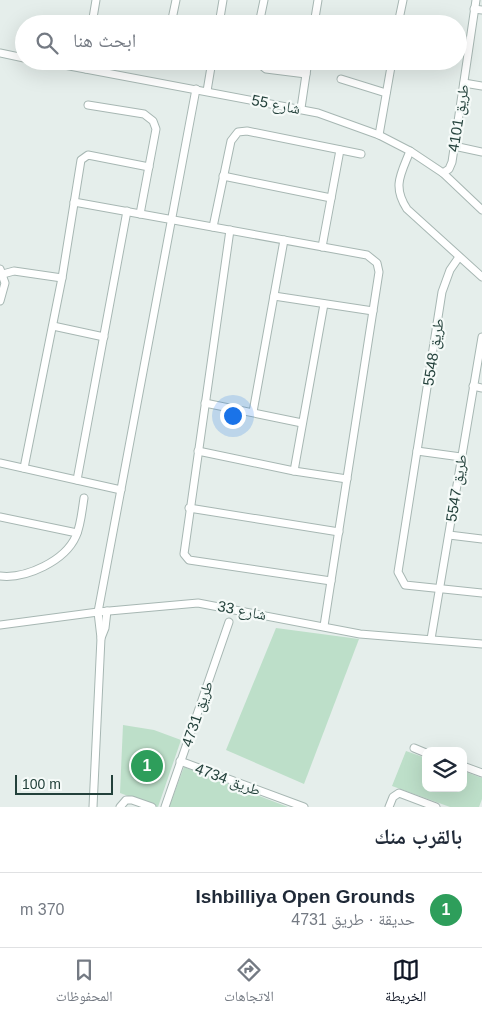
<!DOCTYPE html>
<html lang="ar">
<meta charset="utf-8">
<style>
:root{--surface:#fff;--page:#f2f2f3;--text:#1f2937;--muted:#747a83;--line:#e0e1e3;--accent:#111827}
body{margin:0;font-family:Arial,"Noto Naskh Arabic",sans-serif;background:var(--page);color:var(--text);direction:rtl}
.controls{position:absolute;right:15px;bottom:15px;display:grid;overflow:hidden;border-radius:10px;box-shadow:0 5px 20px #0002}
.controls button{width:45px;height:45px;display:grid;place-items:center;padding:0;border:0;border-bottom:1px solid var(--line);background:var(--surface);color:var(--text);font:25px sans-serif}
.scale{position:absolute;left:15px;bottom:12px;width:98px;box-sizing:border-box;padding-left:5px;border:2px solid #23413b;border-top:0;font-size:14px;line-height:18px;white-space:nowrap;color:#23413b;-webkit-text-stroke:4px #f5faf8;paint-order:stroke}
.you{position:absolute;left:232px;top:415px;width:18px;height:18px;margin:-12px;border:4px solid #fff;border-radius:50%;background:#1a73e8;box-shadow:0 0 0 8px #1a73e833}
.badge{display:grid;place-items:center;width:32px;height:32px;border-radius:50%;background:var(--accent);color:#fff;font-size:16px;font-weight:700}
.pin{position:absolute;translate:-50% -50%;border:2px solid #fff;box-shadow:0 1px 5px #0006}
.list{margin:0;padding:0;list-style:none}
h2{display:flex;justify-content:space-between;align-items:center;height:65px;margin:0;padding:0 20px;font-size:21px}
h2 small{font-size:16px;font-weight:400;color:var(--muted)}
.list li{display:grid;grid-template-columns:32px 1fr auto;gap:15px;align-items:center;box-sizing:border-box;height:75px;padding:0 20px;border-top:1px solid var(--line)}
.list b{display:block;font-size:19px;white-space:nowrap}
.list p{margin:0;font-size:16px;white-space:nowrap;color:var(--muted)}
.list em{font-size:16px;font-style:normal;color:var(--muted)}
.icon{flex:none;width:28px;height:28px;fill:none;stroke:currentColor;stroke-width:2;stroke-linecap:round;stroke-linejoin:round}
.map{position:relative;flex:none;width:482px;height:807px;overflow:hidden;direction:ltr}
.search{position:absolute;background:var(--surface);box-shadow:0 5px 20px #0002;left:15px;right:15px;top:15px;height:55px;display:flex;align-items:center;gap:12px;box-sizing:border-box;padding:0 18px;border-radius:28px;color:var(--muted);font-size:19px}
.sheet{height:140px;background:var(--surface)}
nav{display:flex;justify-content:space-around;align-items:center;box-sizing:border-box;height:70px;border-top:1px solid var(--line);background:var(--surface);font-size:14px;color:var(--muted)}
nav a{display:grid;justify-items:center;gap:2px}
nav .on{color:var(--accent)}
.map>svg:first-child{display:block}
.green{fill:#bddfc9}
.lines{fill:none;stroke-linecap:round;stroke-linejoin:round}
.street-casing{stroke:#a7b7b3;stroke-width:9}
.street{stroke:#fff;stroke-width:7}
.labels{text-anchor:middle;dominant-baseline:central;stroke-width:4.5;stroke-linejoin:round;paint-order:stroke}
.street-label{font-size:15px;fill:#23413b;stroke:#f5faf8}
</style>
<div class="map">
<svg width="482" height="807" viewBox="0 0 482 807">
<rect width="100%" height="100%" fill="#e5eeeb"/>
<g class="green">
<polygon points="276,628 359,639 304,784 226,750"/>
<polygon points="123,725 154,730 181,740 158,807 120,793"/>
<polygon points="406,751 426,758 426,788 463,788 463,771 482,778 482,799 479,807 450,807 392,786"/>
<polygon points="184,767 288,807 169,807"/>
</g>
<g class="lines">
<g class="street-casing">
<g id="street">
<polyline points="474,9 482,10"/>
<polyline points="92,24 96,0"/>
<polyline points="171,24 176,0"/>
<polyline points="219,24 223,0"/>
<polyline points="259,24 264,0"/>
<polyline points="314,24 318,0"/>
<polyline points="398,24 403,0"/>
<polyline points="0,53 24,58"/>
<polyline points="43,61 318,113 379,135 410,151 443,173 482,210"/>
<polyline points="256,61 266,69 306,74"/>
<polyline points="86,69 87,61"/>
<polyline points="341,79 386,93"/>
<polyline points="464,83 482,86"/>
<polyline points="207,91 212,61"/>
<polyline points="88,105 144,114 153,121 156,129 140,214"/>
<polyline points="301,108 308,61"/>
<polyline points="379,135 392,61"/>
<polyline points="454,146 482,152"/>
<path d="M 410,151 C 401,174 392,186 407,209 L 482,277"/>
<polyline points="443,173 449,169 452,162 476,0"/>
<polyline points="223,176 331,198"/>
<polyline points="74,202 367,255 377,263 379,272 324,626"/>
<polyline points="213,227 231,141 238,132 247,131 361,154"/>
<polyline points="230,230 184,554 189,560 331,581"/>
<polyline points="322,247 340,150"/>
<polyline points="459,257 450,270 442,292 398,572 405,585 482,593"/>
<polyline points="0,269 5,283 0,301"/>
<polyline points="3,274 14,271 62,278"/>
<polyline points="274,296 373,311"/>
<polyline points="53,326 104,337"/>
<polyline points="473,386 482,388"/>
<polyline points="205,403 302,423"/>
<polyline points="253,412 284,240"/>
<polyline points="198,451 294,471 347,479"/>
<polyline points="417,451 461,457"/>
<polyline points="0,463 121,490"/>
<polyline points="24,468 62,278 81,160 88,155 149,167"/>
<polyline points="294,471 324,304"/>
<polyline points="77,480 127,211"/>
<polyline points="189,508 339,532"/>
<polyline points="0,517 77,533"/>
<polyline points="449,535 482,539"/>
<path d="M 0,576 C 26,579 65,561 76,536 C 81,525 82,510 84,498"/>
<polyline points="0,625 98,612 198,603 360,634 482,644"/>
<polyline points="101,638 98,612 196,89"/>
<polyline points="431,639 482,337"/>
<polyline points="414,748 426,753"/>
<polyline points="180,761 304,807"/>
<polyline points="463,766 482,773"/>
<polyline points="93,807 101,638 105,628 107,611"/>
<polyline points="120,807 126,800 132,800 152,807"/>
<polyline points="165,807 229,622"/>
<polyline points="389,807 393,797 399,793 436,807"/>
</g>
</g>
<use href="#street" class="street"/>
</g>
<g class="labels">
<g class="street-label">
<text transform="translate(276 104) rotate(11)">شارع 55</text>
<text transform="translate(458 118) rotate(-81)">طريق 4101</text>
<text transform="translate(433 352) rotate(-81)">طريق 5548</text>
<text transform="translate(456 488) rotate(-81)">طريق 5547</text>
<text transform="translate(242 610) rotate(11)">شارع 33</text>
<text transform="translate(197 714) rotate(-71)">طريق 4731</text>
<text transform="translate(228 779) rotate(20)">طريق 4734</text>
</g>
</g>
</svg>
<div class="controls">
<button><svg class="icon" aria-label="layers" viewBox="0 0 24 24"><path d="M12 4l9 5-9 5-9-5zM3 14l9 5 9-5"/></svg></button>
</div>
<div class="scale">100 m</div>
<div class="you"></div>
<div class="pin badge" style="left:147px;top:766px;background:#2e9e5b">1</div>
<div class="search"><svg class="icon" aria-label="search" viewBox="0 0 24 24"><circle cx="10" cy="10" r="6"/><path d="M15 15l6 6"/></svg>ابحث هنا</div>
</div>
<section class="sheet">
<h2>بالقرب منك<small></small></h2>
<ul class="list">
<li><span class="badge" style="background:#2e9e5b">1</span><div><b>Ishbilliya Open Grounds</b><p>حديقة · طريق 4731</p></div><em>370 m</em></li>
</ul>
</section>
<nav>
<a class="on"><svg class="icon" aria-label="map" viewBox="0 0 24 24"><path d="M3 6l6-2 6 2 6-2v14l-6 2-6-2-6 2zM9 4v14M15 6v14"/></svg>الخريطة</a>
<a><svg class="icon" aria-label="directions" viewBox="0 0 24 24"><path d="M12 3l9 9-9 9-9-9zM9 14v-3h6M13 9l2 2-2 2"/></svg>الاتجاهات</a>
<a><svg class="icon" aria-label="saved" viewBox="0 0 24 24"><path d="M7 4h10v16l-5-4-5 4z"/></svg>المحفوظات</a>
</nav>
